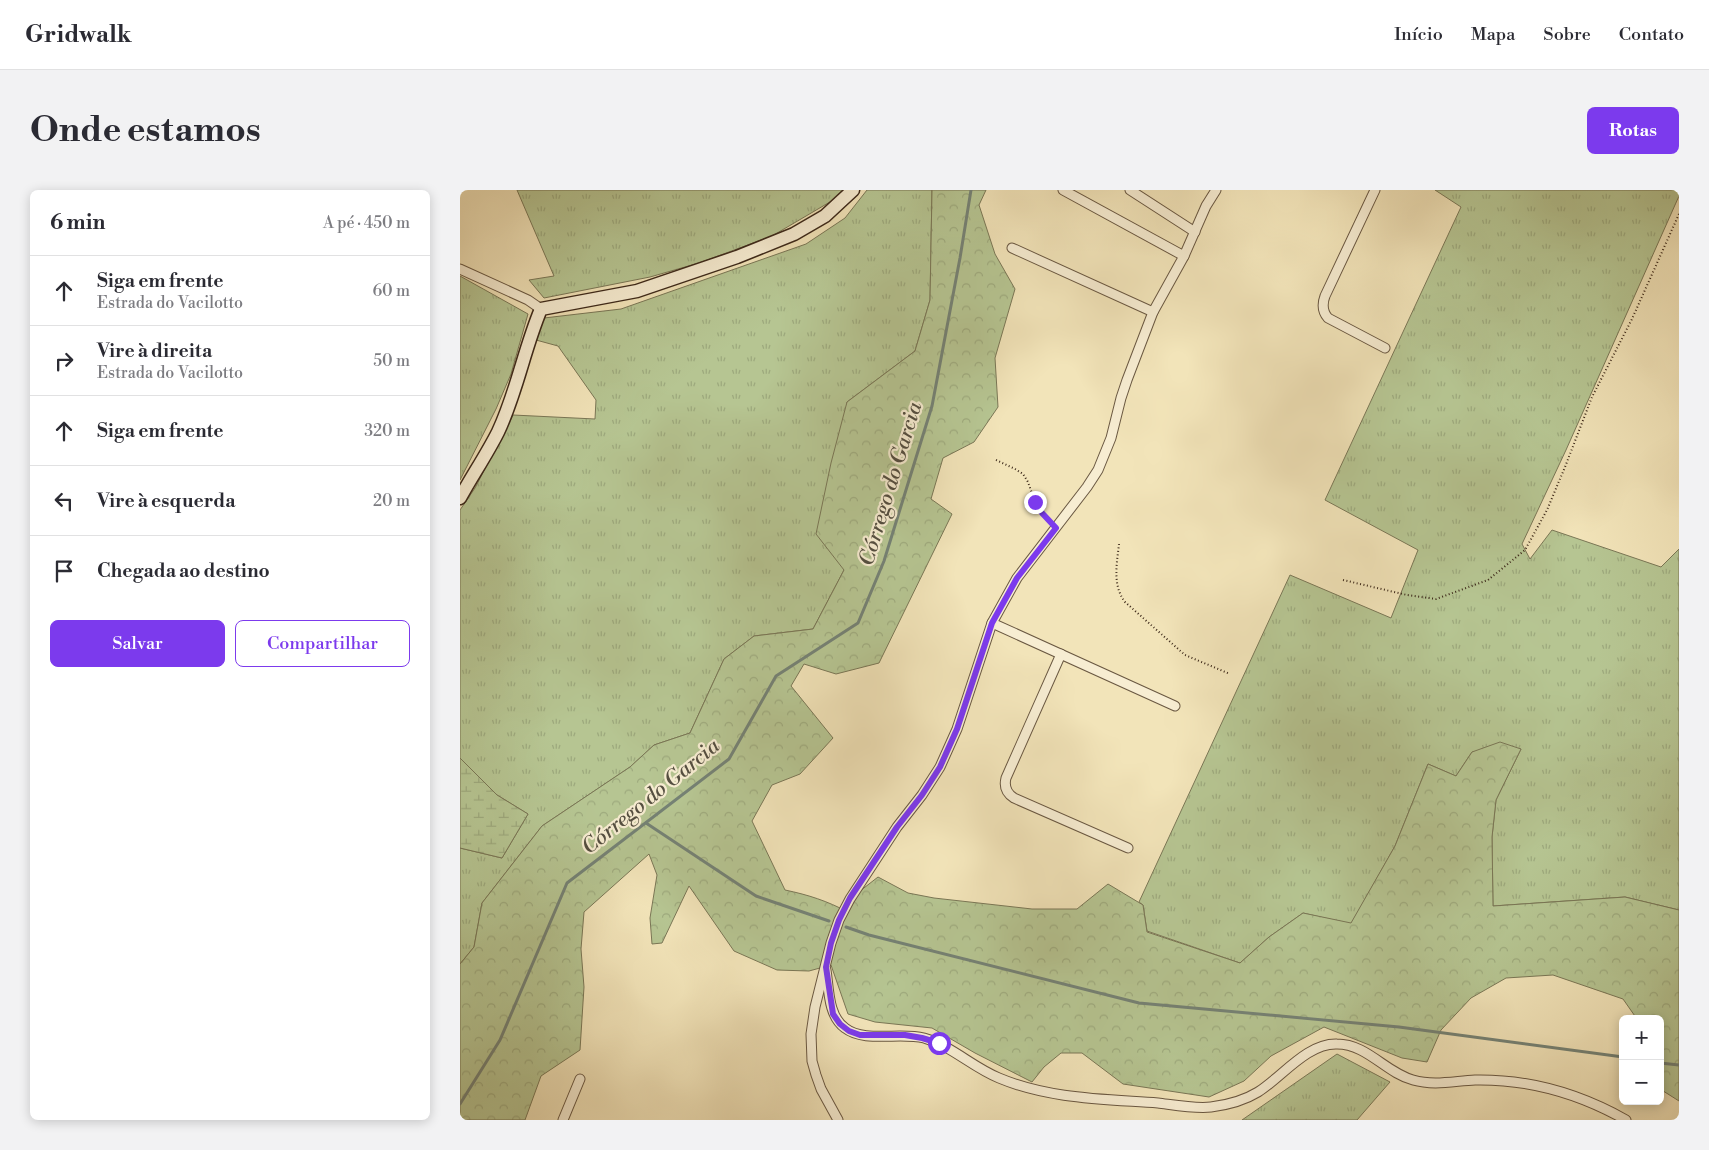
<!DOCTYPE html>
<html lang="pt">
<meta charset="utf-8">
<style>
:root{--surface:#fff;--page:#f2f2f3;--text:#2b2b33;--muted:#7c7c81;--line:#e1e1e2;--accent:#7c3aed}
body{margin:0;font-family:"Libre Bodoni",serif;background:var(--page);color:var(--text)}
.controls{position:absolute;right:15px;bottom:15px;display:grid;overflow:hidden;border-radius:8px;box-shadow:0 2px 12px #0003}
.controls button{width:45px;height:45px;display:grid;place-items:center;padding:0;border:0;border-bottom:1px solid var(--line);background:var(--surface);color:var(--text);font:25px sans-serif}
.stop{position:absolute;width:15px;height:15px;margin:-11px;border:4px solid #7c3aed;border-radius:50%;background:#fff}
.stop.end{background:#7c3aed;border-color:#fff;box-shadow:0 1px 5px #0008}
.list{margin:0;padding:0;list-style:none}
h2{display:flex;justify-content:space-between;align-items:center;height:65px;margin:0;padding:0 20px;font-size:21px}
h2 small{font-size:16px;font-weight:400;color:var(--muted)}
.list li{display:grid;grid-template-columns:32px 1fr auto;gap:15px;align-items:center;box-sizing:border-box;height:70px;padding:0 20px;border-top:1px solid var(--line)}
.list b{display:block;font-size:19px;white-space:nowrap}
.list p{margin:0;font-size:16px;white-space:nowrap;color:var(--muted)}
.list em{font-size:16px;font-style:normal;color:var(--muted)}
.actions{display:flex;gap:10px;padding:15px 20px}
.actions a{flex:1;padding:11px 0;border:1px solid var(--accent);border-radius:8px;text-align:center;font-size:18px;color:var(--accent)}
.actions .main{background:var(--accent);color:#fff}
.icon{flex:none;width:28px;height:28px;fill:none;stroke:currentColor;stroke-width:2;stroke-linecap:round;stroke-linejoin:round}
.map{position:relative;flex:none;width:1219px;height:930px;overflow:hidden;border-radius:8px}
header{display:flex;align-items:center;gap:30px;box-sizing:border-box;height:70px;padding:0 25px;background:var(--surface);border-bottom:1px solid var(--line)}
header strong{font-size:24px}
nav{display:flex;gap:28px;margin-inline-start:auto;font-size:18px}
.intro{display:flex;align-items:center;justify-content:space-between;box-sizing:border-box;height:120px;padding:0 30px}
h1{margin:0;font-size:35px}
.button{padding:12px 22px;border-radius:8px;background:var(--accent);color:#fff;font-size:18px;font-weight:700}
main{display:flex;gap:30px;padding:0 30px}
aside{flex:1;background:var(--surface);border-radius:8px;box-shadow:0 2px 12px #0003}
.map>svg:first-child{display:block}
.grass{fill:url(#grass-tufts);stroke:#7a7756}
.forest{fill:url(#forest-crowns);stroke:#7a7756}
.wetland{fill:url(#wetland-marsh);stroke:#7a7756}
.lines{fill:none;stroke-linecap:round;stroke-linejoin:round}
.stream{stroke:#758275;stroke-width:3}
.street-casing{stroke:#6a5842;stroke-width:11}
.secondary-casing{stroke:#3d291a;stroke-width:15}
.path{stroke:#3d291a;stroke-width:2;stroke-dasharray:1 2.5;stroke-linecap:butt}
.street{stroke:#f7edd2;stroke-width:9}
.secondary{stroke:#f7edd2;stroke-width:12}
.route{stroke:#7c3aed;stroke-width:6}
.labels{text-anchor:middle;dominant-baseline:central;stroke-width:4.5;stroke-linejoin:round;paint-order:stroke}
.water-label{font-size:21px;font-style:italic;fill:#544e40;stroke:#f7edd2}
</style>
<header>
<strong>Gridwalk</strong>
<nav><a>Início</a><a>Mapa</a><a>Sobre</a><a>Contato</a></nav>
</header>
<div class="intro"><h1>Onde estamos</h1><a class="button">Rotas</a></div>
<main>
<aside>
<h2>6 min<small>A pé · 450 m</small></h2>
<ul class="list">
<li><svg class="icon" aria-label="ahead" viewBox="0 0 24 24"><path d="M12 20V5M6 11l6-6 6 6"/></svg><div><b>Siga em frente</b><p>Estrada do Vacilotto</p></div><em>60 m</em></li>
<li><svg class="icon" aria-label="right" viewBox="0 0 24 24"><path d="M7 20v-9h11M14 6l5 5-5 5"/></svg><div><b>Vire à direita</b><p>Estrada do Vacilotto</p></div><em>50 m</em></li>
<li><svg class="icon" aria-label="ahead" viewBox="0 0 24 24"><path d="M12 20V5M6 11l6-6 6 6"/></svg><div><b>Siga em frente</b></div><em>320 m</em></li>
<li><svg class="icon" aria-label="left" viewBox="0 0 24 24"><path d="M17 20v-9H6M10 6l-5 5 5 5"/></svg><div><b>Vire à esquerda</b></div><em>20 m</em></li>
<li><svg class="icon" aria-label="arrive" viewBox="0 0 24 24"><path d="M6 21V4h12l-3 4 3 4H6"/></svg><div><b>Chegada ao destino</b></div></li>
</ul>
<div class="actions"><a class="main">Salvar</a><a>Compartilhar</a></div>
</aside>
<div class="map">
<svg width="1219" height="930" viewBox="0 0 1219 930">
<defs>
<pattern id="grass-tufts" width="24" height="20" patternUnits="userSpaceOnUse" patternTransform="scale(1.25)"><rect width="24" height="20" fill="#b6c592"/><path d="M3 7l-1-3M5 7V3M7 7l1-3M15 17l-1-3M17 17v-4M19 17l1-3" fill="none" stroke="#9da97d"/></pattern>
<pattern id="forest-crowns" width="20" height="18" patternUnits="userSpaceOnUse" patternTransform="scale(1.25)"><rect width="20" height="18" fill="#b6c592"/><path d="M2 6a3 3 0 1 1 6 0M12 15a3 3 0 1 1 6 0" fill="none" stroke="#9da97d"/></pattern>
<pattern id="wetland-marsh" width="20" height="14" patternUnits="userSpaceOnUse" patternTransform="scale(1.25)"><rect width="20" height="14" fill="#b6c592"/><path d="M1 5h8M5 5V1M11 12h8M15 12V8" fill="none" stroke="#9da97d"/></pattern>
</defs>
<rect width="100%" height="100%" fill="#f2e4b9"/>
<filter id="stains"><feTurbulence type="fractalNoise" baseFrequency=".004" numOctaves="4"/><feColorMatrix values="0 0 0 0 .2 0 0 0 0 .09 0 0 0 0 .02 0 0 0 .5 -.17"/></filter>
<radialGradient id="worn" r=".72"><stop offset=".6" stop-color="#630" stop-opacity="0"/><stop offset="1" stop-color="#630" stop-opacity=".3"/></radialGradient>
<g class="grass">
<polygon points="57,0 383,0 375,9 312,46 239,73 190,87 84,108 69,90 94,86"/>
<polygon points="407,0 472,0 470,110 455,161 387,212 384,380 353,439 294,446 264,469 230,543 194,555 170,577 82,636 22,713 14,757 0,774 0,658 42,668 68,624 37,605 0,568 0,320 15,298 53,225 135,229 136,210 98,156 76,150 84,128 161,119 346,54 385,28"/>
<polygon points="975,0 1219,0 1219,6 1106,260 1062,354 1070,369 1092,340 1201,377 1219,359 1219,720 1165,707 1033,716 1032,647 1036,610 1061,559 1012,562 996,586 968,574 935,656 891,734 843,723 809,747 780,773 687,741 683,715 679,712 830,385 931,428 958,360 865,310 1001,17"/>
<polygon points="0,86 68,124 51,184 36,219 0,290"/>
<polygon points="877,864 930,892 897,930 782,930"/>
</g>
<path class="forest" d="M 472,0 L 526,0 L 519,15 L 535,64 L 555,99 L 535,168 L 538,217 L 514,252 L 483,268 L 471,309 L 492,324 L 419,473 L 376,484 L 344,474 L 331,496 L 373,548 L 340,584 L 312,595 L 292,631 L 325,700 C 349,705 367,711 388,722 L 400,701 L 418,687 L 448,703 L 474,708 L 572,719 L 617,719 L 648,694 L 683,715 L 687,742 L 780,773 L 809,747 L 843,723 L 891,733 L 935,656 L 968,574 L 996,586 L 1012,562 L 1040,552 L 1061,559 L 1036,610 L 1032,647 L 1033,716 L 1165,707 L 1219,720 L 1219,911 L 1200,899 L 1200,829 L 1177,829 L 1163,809 L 1093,785 L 1046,788 L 1011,808 L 981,840 L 967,872 L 942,868 L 864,837 L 811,866 L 784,891 L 749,907 L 663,894 L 622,863 L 601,863 L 584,877 L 572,892 L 515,863 L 472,838 L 415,832 L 388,824 L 371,775 L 349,781 L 317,780 L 274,761 L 229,696 L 202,753 L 192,754 L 190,728 L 197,685 L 189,664 L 124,722 L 121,759 L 124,797 L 120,860 L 81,886 L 65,930 L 0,930 L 0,774 L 14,757 L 22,713 L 82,636 L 170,577 L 194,555 L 230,543 L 264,469 L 294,446 L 353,439 L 384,380 L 356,344 L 371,273 L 387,212 L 455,161 L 470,110 Z"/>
<polygon class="wetland" points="0,568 37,605 68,624 42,668 0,658"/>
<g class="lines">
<g class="stream">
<polyline points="186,633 296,706 369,731"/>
<polyline points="386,737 409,745 679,813 939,837 1163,867"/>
<polyline points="1200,873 1219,875"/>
<polyline points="0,914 40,850 107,693 269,569 316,486 398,433 424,371 472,216 500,68 511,0"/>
</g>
<g class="street-casing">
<g id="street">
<polyline points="603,0 724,66"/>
<polyline points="670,0 735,42"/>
<path d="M 915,0 L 865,106 C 862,114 862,121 868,128 L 925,158"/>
<polyline points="552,58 693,122"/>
<polyline points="0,79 68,110 81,119"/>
<polyline points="532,433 715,516"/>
<path d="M 601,464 L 546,588 C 544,596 546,603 554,608 L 668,658"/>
<path d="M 366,780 C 369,799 368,826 385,838 C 404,853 440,842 464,848 C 492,856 512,877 539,888 C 589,909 644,909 698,913 C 714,915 736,919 751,917 C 767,915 785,910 798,902 C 822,887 847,853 877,854 C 907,854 926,883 953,890 C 974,896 994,891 1015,890 C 1068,889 1120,904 1166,930"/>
<polyline points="103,930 120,889"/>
<polyline points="378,930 361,899 356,885 352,871 351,844 355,817 371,753 379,730 390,709 437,637 462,605 480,577 497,539 532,433 557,388 627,297 638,280 651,248 661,208 667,190 693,122 724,66 746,16 756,0"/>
</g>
</g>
<g class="secondary-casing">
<path id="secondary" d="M 0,308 C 12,286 27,264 38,242 C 57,202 64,159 81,119 L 177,101 L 277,67 L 334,44 L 365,26 L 393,0"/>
</g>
<g class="path">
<polyline points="536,270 555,279 563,284 568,292 575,312 589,331"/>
<path d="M 659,354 C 657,373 652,395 665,412 L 725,465 L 770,484"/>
<polyline points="883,390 947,405 976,409 1028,390 1065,360 1087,320 1105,277 1132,207 1172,129 1219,24"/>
</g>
<use href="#street" class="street"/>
<use href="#secondary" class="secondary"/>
</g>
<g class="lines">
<polyline class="route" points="479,853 462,848 445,845 400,845 389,841 380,834 373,824 366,777 371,753 379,730 390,708 437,637 462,605 480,577 497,539 532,433 557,388 596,338 582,323 575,312"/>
</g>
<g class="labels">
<g class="water-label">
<text transform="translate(431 294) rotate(-73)">Córrego do Garcia</text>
<text transform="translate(191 607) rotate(-39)">Córrego do Garcia</text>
</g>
</g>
<rect width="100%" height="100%" filter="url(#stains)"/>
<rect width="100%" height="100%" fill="url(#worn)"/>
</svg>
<div class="controls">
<button>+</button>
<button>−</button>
</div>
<div class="stop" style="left:479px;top:853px"></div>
<div class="stop end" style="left:575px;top:312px"></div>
</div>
</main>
